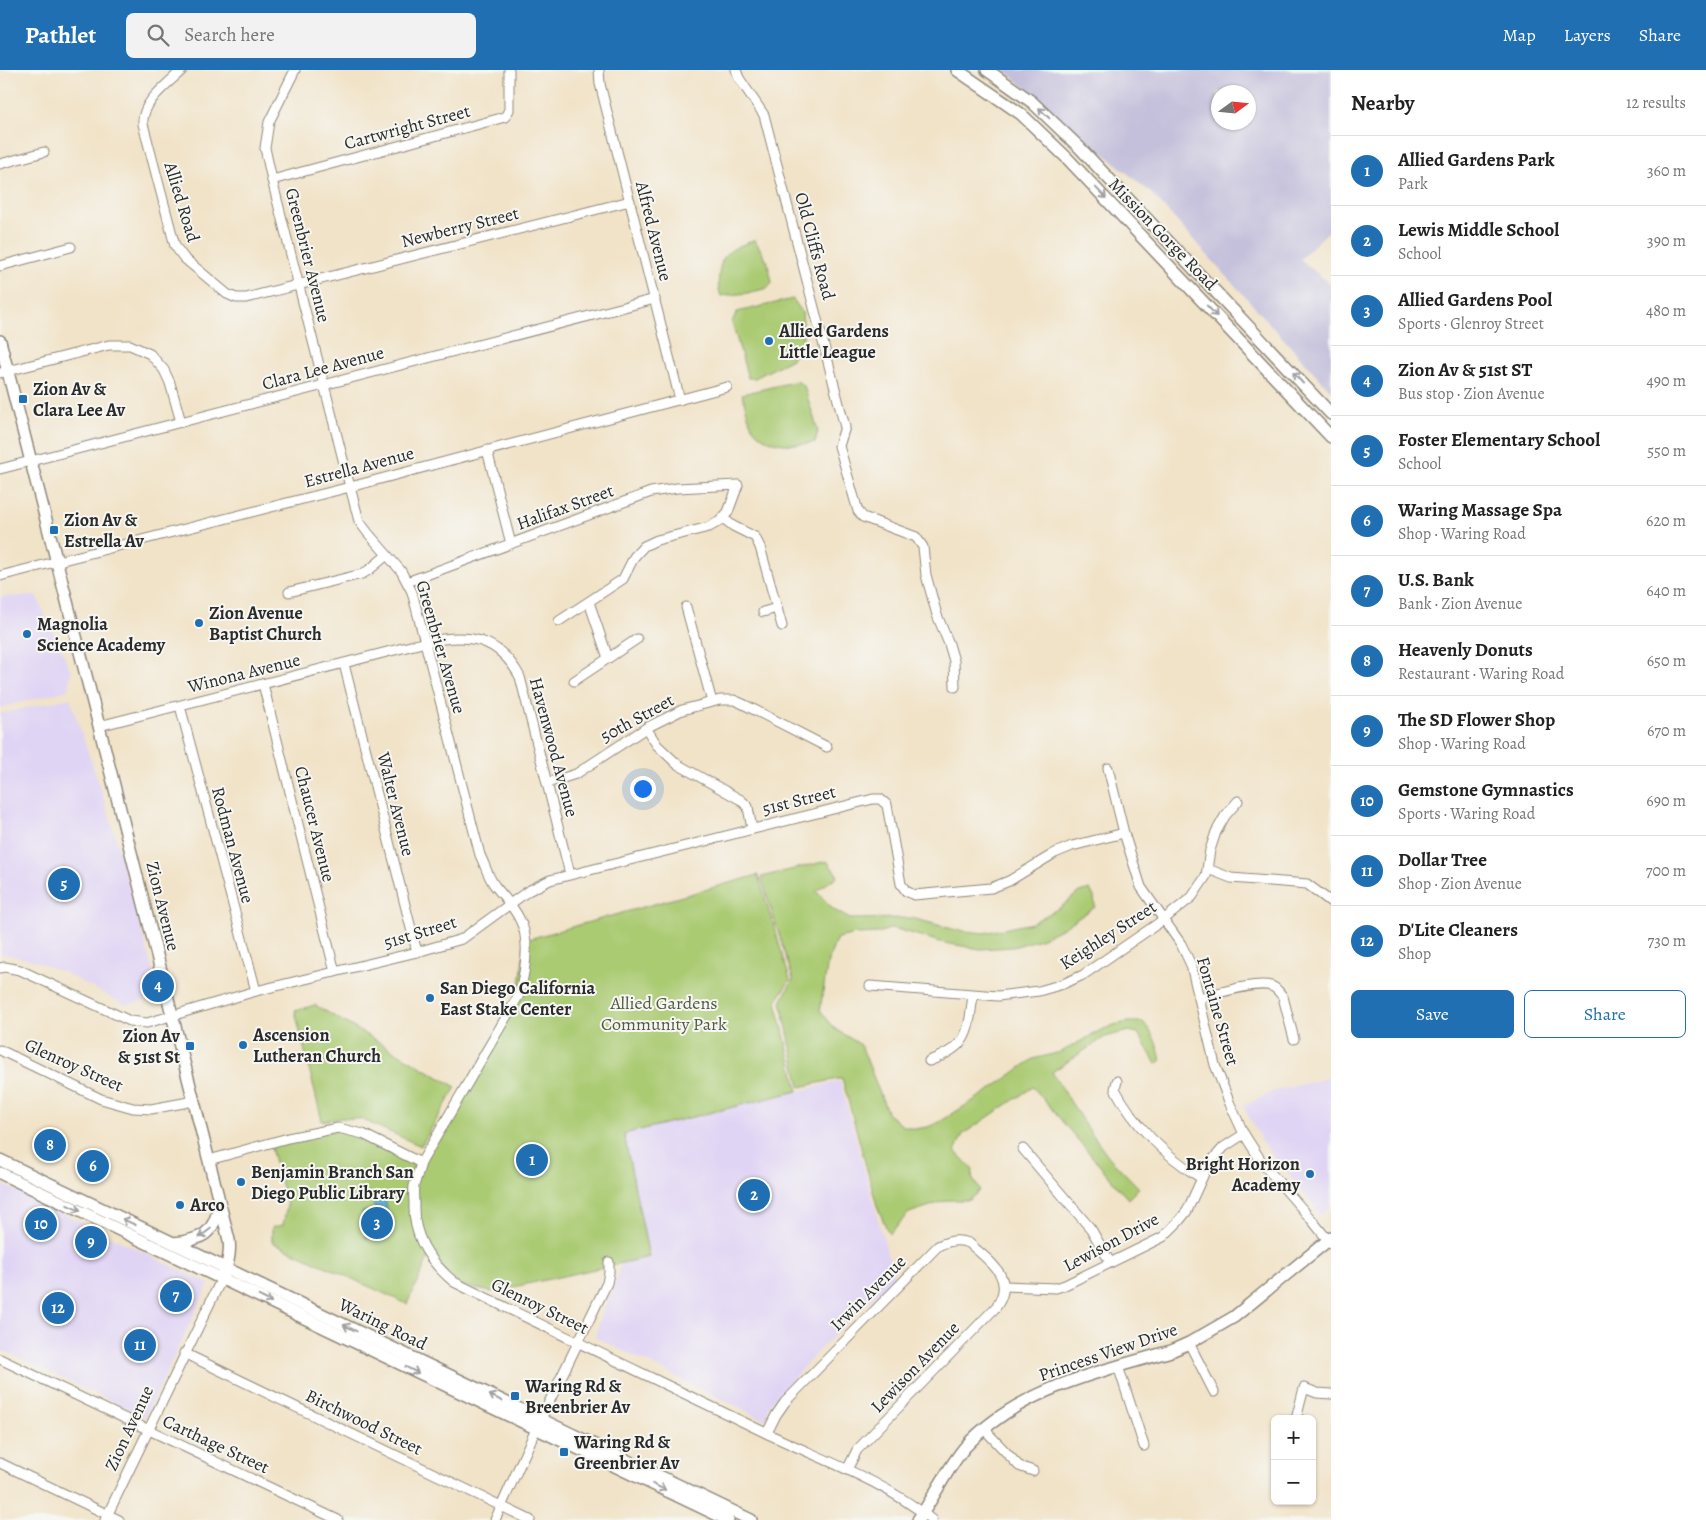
<!DOCTYPE html>
<meta charset="utf-8">
<style>
:root{--surface:#fff;--page:#f2f2f2;--text:#222;--muted:#767676;--line:#e0e0e0;--accent:#1f6fb2}
body{margin:0;font-family:Alegreya,serif;background:var(--page);color:var(--text)}
.controls{position:absolute;right:15px;bottom:15px;display:grid;overflow:hidden;border-radius:8px;box-shadow:0 1px 4px #0004}
.controls button{width:45px;height:45px;display:grid;place-items:center;padding:0;border:0;border-bottom:1px solid var(--line);background:var(--surface);color:var(--text);font:25px sans-serif}
.compass{position:absolute;left:1211px;top:15px;width:45px;height:45px;border-radius:50%;background:var(--surface);box-shadow:0 1px 4px #0004;rotate:75deg}
.you{position:absolute;left:642px;top:718px;width:18px;height:18px;margin:-12px;border:4px solid #fff;border-radius:50%;background:#1a73e8;box-shadow:0 0 0 8px #1a73e833}
.badge{display:grid;place-items:center;width:32px;height:32px;border-radius:50%;background:var(--accent);color:#fff;font-size:16px;font-weight:700}
.pin{position:absolute;translate:-50% -50%;border:2px solid #fff;box-shadow:0 1px 5px #0006}
.list{margin:0;padding:0;list-style:none}
h2{display:flex;justify-content:space-between;align-items:center;height:65px;margin:0;padding:0 20px;font-size:21px}
h2 small{font-size:16px;font-weight:400;color:var(--muted)}
.list li{display:grid;grid-template-columns:32px 1fr auto;gap:15px;align-items:center;box-sizing:border-box;height:70px;padding:0 20px;border-top:1px solid var(--line)}
.list b{display:block;font-size:19px;white-space:nowrap}
.list p{margin:0;font-size:16px;white-space:nowrap;color:var(--muted)}
.list em{font-size:16px;font-style:normal;color:var(--muted)}
.actions{display:flex;gap:10px;padding:15px 20px}
.actions a{flex:1;padding:11px 0;border:1px solid var(--accent);border-radius:8px;text-align:center;font-size:18px;color:var(--accent)}
.actions .main{background:var(--accent);color:#fff}
.icon{flex:none;width:28px;height:28px;fill:none;stroke:currentColor;stroke-width:2;stroke-linecap:round;stroke-linejoin:round}
.map{position:relative;flex:none;width:1331px;height:1450px;overflow:hidden}
header{display:flex;align-items:center;gap:30px;box-sizing:border-box;height:70px;padding:0 25px;background:var(--accent);color:#fff}
header strong{font-size:24px}
nav{display:flex;gap:28px;margin-inline-start:auto;font-size:18px}
.search{width:350px;height:45px;background:var(--page);display:flex;align-items:center;gap:12px;box-sizing:border-box;padding:0 18px;border-radius:8px;color:var(--muted);font-size:19px}
main{display:flex}
aside{flex:1;background:var(--surface)}
.map>svg:first-child{display:block}
.built{fill:#e0d4f4}
.industrial{fill:#c4c0db;fill-rule:evenodd}
.green{fill:#abcb73;stroke:#6b7b4f}
.water{fill:#60b3dc;stroke:#466f84}
.lines{fill:none;stroke-linecap:round;stroke-linejoin:round}
.minor-casing{stroke:#8e877a;stroke-width:11}
.major-casing{stroke:#8e877a;stroke-width:14}
.minor{stroke:#fff;stroke-width:9}
.major{stroke:#fff;stroke-width:11}
.oneway{stroke:#a0a0a0}
.poi-dot{fill:#1f6fb2;stroke:#f6f6f2;stroke-width:2}
.labels{text-anchor:middle;dominant-baseline:central;stroke-width:4;stroke-linejoin:round;paint-order:stroke}
.street-label{font-size:18px;fill:#2b2b2b;stroke:#f6f6f2}
.poi-label{font-size:18px;font-weight:bold;fill:#2b2b2b;stroke:#f6f6f2;text-anchor:start}
.park-label{font-size:18px;fill:#515b41;stroke:#f6f6f2}
</style>
<header>
<strong>Pathlet</strong>
<div class="search"><svg class="icon" aria-label="search" viewBox="0 0 24 24"><circle cx="10" cy="10" r="6"/><path d="M15 15l6 6"/></svg>Search here</div>
<nav><a>Map</a><a>Layers</a><a>Share</a></nav>
</header>
<main>
<div class="map">
<svg width="1331" height="1450" viewBox="0 0 1331 1450">
<rect width="100%" height="100%" fill="#f6f6f2"/>
<filter id="ink" filterUnits="userSpaceOnUse"><feTurbulence type="fractalNoise" baseFrequency=".02" numOctaves="2"/><feDisplacementMap in="SourceGraphic" scale="10" xChannelSelector="R" yChannelSelector="G"/><feConvolveMatrix kernelMatrix="1 2 1 2 8 2 1 2 1" color-interpolation-filters="sRGB"/></filter>
<filter id="wash" filterUnits="userSpaceOnUse"><feTurbulence type="fractalNoise" baseFrequency=".0096" numOctaves="4" result="noise"/><feDisplacementMap in="SourceGraphic" scale="20" xChannelSelector="R" yChannelSelector="G"/><feGaussianBlur stdDeviation="1.12" result="paint"/><feColorMatrix in="noise" values="0 0 0 0 0 0 0 0 0 0 0 0 0 0 0 0 0 1.4 0 .05"/><feComposite in="paint" operator="in"/></filter>
<g filter="url(#wash)">
<rect width="100%" height="100%" fill="#f1e3c8"/>
<g class="built">
<polygon points="36,525 71,601 68,620 0,638 0,527"/>
<polygon points="70,628 110,748 160,927 125,935 65,903 35,891 1,883 0,644"/>
<polygon points="1331,1007 1331,1135 1321,1145 1263,1073 1243,1036 1274,1021"/>
<polygon points="840,1011 894,1207 823,1276 771,1332 765,1350 595,1267 602,1242 613,1220 621,1193 649,1187 624,1063"/>
<polygon points="0,1113 209,1214 145,1347 0,1279"/>
</g>
<path class="industrial" d="M 1004,0 L 1331,0 L 1331,159 L 1300,189 L 1331,215 L 1331,321 L 1151,123 ZM 1218,22 L 1248,22 L 1248,52 L 1218,52 Z"/>
<g class="green">
<path d="M 755,170 L 767,191 L 772,212 L 768,218 L 747,223 L 721,226 C 718,219 718,213 719,206 C 720,181 734,178 755,170 Z"/>
<polygon points="793,229 802,242 804,263 798,280 792,289 755,308 748,308 732,252 737,242"/>
<path d="M 797,311 L 804,316 L 818,361 L 815,372 C 795,376 766,377 753,358 C 748,350 745,333 742,324 Z"/>
<path d="M 827,791 L 838,806 L 816,821 L 834,840 L 850,849 L 912,848 L 956,860 L 984,863 L 1032,853 L 1061,837 L 1079,822 L 1090,819 L 1094,827 L 1095,837 L 1063,858 L 1040,869 L 1013,877 L 980,879 L 944,873 L 893,858 L 878,863 L 856,864 L 837,868 L 828,891 L 820,940 L 835,959 L 861,975 L 888,1044 L 903,1056 L 915,1059 L 928,1057 L 941,1051 L 990,1020 L 1033,989 L 1061,982 L 1099,961 L 1114,955 L 1128,952 L 1143,952 C 1154,964 1158,976 1161,991 L 1156,994 L 1138,963 L 1129,961 L 1105,967 L 1052,1002 L 1082,1050 L 1109,1087 L 1139,1118 L 1128,1129 L 1033,1017 L 963,1064 L 955,1081 L 973,1100 L 972,1108 L 980,1120 L 969,1130 L 948,1130 L 909,1143 L 889,1164 L 877,1136 L 842,1008 L 800,1017 L 781,932 L 793,909 L 761,807 Z"/>
<polygon points="758,805 790,910 776,932 798,1021 624,1064 649,1187 491,1222 460,1215 429,1186 407,1234 272,1172 272,1157 283,1155 287,1135 270,1075 341,1059 422,1093 519,925 525,870"/>
<polygon points="315,935 456,1017 421,1076 361,1049 342,1048 322,1051 295,941"/>
</g>
<polygon class="water" points="385,1129 392,1165 366,1169 362,1142 381,1139 381,1136 374,1138 373,1131"/>
</g>
<g filter="url(#ink)">
<g class="lines">
<g class="minor-casing">
<g id="minor">
<path d="M 182,0 C 168,14 141,32 143,54 L 175,176 L 184,188 L 227,224 L 236,228 L 246,228 L 630,131"/>
<path d="M 295,0 L 269,52 L 265,78 L 272,110 L 350,417 L 359,451 L 368,463 L 401,501 L 412,522 L 480,785 C 485,795 488,807 495,816 C 504,827 514,837 520,850 C 531,871 525,903 519,925 L 421,1093 C 419,1101 416,1108 414,1116 C 413,1122 414,1129 414,1135 C 413,1167 430,1192 454,1212 C 557,1263 661,1312 764,1362 C 820,1389 883,1410 932,1450"/>
<polyline points="599,0 600,14 680,330"/>
<polyline points="736,0 739,8 764,45 845,357 839,376 858,441 863,447 916,467 923,477 926,505 937,545 949,574 954,591 955,617"/>
<polyline points="0,94 44,82"/>
<polyline points="272,110 505,47 509,40 509,0"/>
<polyline points="0,196 71,177"/>
<polyline points="0,303 109,275 130,275 150,284 164,300 170,313 181,352"/>
<polyline points="487,380 511,474"/>
<polyline points="0,399 655,229"/>
<polyline points="723,448 733,456 755,467 760,477 782,556"/>
<polyline points="0,506 350,417 727,317"/>
<polyline points="407,512 651,422 677,418 738,415 728,442 720,451 709,457 657,470 644,476 634,487 623,509 559,551"/>
<polyline points="289,522 362,504 369,500 387,485"/>
<polyline points="589,532 608,588"/>
<polyline points="686,537 712,632"/>
<polyline points="763,542 777,538"/>
<polyline points="344,594 417,882"/>
<polyline points="574,611 637,569"/>
<polyline points="263,614 335,902"/>
<polyline points="180,636 256,921"/>
<path d="M 99,656 L 426,572 C 467,563 498,566 520,607 L 570,804"/>
<polyline points="646,658 657,675 677,694 741,730 748,737 752,759"/>
<polyline points="1108,698 1124,763 1141,817 1181,874 1191,895 1215,995 1230,1034 1244,1064 1263,1094 1311,1149 1331,1174"/>
<polyline points="547,713 576,704 646,658 682,640 720,630 734,630 743,634 827,677"/>
<polyline points="1208,799 1231,808 1307,814 1331,832"/>
<polyline points="0,898 5,897 20,900 130,951 147,953 256,921 417,882 462,869 528,821 550,810 873,729 880,729 887,735 901,814 906,821 914,825 991,818 1009,811 1055,783 1072,776 1124,763"/>
<polyline points="870,916 998,926 1039,921 1063,914 1083,905 1163,850 1192,827 1206,806 1210,780 1216,762 1225,746 1238,731"/>
<path d="M 1199,928 C 1216,924 1256,911 1271,916 C 1276,917 1280,923 1283,927 L 1294,969"/>
<polyline points="0,980 101,1029 133,1038 151,1039 194,1031"/>
<path d="M 929,991 C 969,976 968,964 973,925"/>
<path d="M 1117,1011 L 1115,1019 C 1135,1056 1166,1086 1201,1108"/>
<polyline points="1023,1079 1091,1159 1110,1192"/>
<polyline points="209,1090 288,1068 338,1058 363,1064 421,1093"/>
<polyline points="1004,1216 1056,1218 1065,1215 1163,1167 1179,1151 1187,1141 1208,1095 1224,1077 1244,1064"/>
<polyline points="1189,1273 1214,1322"/>
<polyline points="184,1283 530,1450"/>
<polyline points="0,1289 338,1450"/>
<polyline points="1118,1296 1144,1376"/>
<polyline points="1296,1349 1304,1318 1317,1323 1331,1324"/>
<polyline points="984,1359 1019,1396 1033,1401"/>
<path d="M 767,1363 L 776,1345 L 785,1332 L 938,1176 C 948,1171 959,1169 969,1173 C 989,1191 1017,1208 996,1237 L 857,1380 L 847,1400"/>
<polyline points="0,1393 119,1450"/>
<polyline points="105,1450 222,1208"/>
<polyline points="495,1450 536,1359 607,1213 609,1203 609,1192"/>
</g>
</g>
<g class="major-casing">
<g id="major">
<polyline points="957,0 1021,44 1067,88 1331,367"/>
<polyline points="987,0 1032,32 1079,77 1331,344"/>
<path d="M 0,271 L 99,656 L 229,1170 C 231,1184 228,1195 222,1208"/>
<polyline points="0,1090 751,1450"/>
<polyline points="0,1103 728,1450"/>
<path d="M 174,1173 C 200,1170 214,1165 219,1136"/>
<path d="M 918,1450 C 935,1426 947,1398 966,1376 C 1018,1319 1099,1302 1171,1281 L 1189,1273 L 1234,1247 L 1331,1168"/>
</g>
</g>
<use href="#minor" class="minor"/>
<use href="#major" class="major"/>
</g>
<defs><path id="oneway-shaft" d="M-6 0H5M1.5-3L5.5 0L1.5 3" fill="none" stroke-width="1.6" stroke-linecap="round" stroke-linejoin="round" transform="scale(1.25)"/></defs>
<g class="oneway">
<use href="#oneway-shaft" transform="translate(1044 43) rotate(-136)"/>
<use href="#oneway-shaft" transform="translate(1101 123) rotate(46)"/>
<use href="#oneway-shaft" transform="translate(1212 241) rotate(47)"/>
<use href="#oneway-shaft" transform="translate(1298 308) rotate(-133)"/>
<use href="#oneway-shaft" transform="translate(74 1138) rotate(24)"/>
<use href="#oneway-shaft" transform="translate(129 1152) rotate(-155)"/>
<use href="#oneway-shaft" transform="translate(205 1163) rotate(143)"/>
<use href="#oneway-shaft" transform="translate(265 1229) rotate(26)"/>
<use href="#oneway-shaft" transform="translate(350 1258) rotate(-154)"/>
<use href="#oneway-shaft" transform="translate(412 1300) rotate(26)"/>
<use href="#oneway-shaft" transform="translate(496 1328) rotate(-154)"/>
<use href="#oneway-shaft" transform="translate(659 1417) rotate(25)"/>
</g>
</g>
<g class="poi-dot">
<circle cx="769" cy="271" r="5"/>
<rect x="18" y="324" width="10" height="10" rx="2.5"/>
<rect x="49" y="455" width="10" height="10" rx="2.5"/>
<circle cx="199" cy="553" r="5"/>
<circle cx="27" cy="564" r="5"/>
<circle cx="430" cy="928" r="5"/>
<circle cx="243" cy="975" r="5"/>
<rect x="185" y="971" width="10" height="10" rx="2.5"/>
<circle cx="1310" cy="1104" r="5"/>
<circle cx="241" cy="1112" r="5"/>
<circle cx="180" cy="1135" r="5"/>
<rect x="510" y="1321" width="10" height="10" rx="2.5"/>
<rect x="559" y="1377" width="10" height="10" rx="2.5"/>
</g>
<g class="labels">
<g class="street-label">
<text transform="translate(407 57) rotate(-15)">Cartwright Street</text>
<text transform="translate(182 132) rotate(73)">Allied Road</text>
<text transform="translate(460 157) rotate(-14)">Newberry Street</text>
<text transform="translate(654 161) rotate(76)">Alfred Avenue</text>
<text transform="translate(1163 164) rotate(46)">Mission Gorge Road</text>
<text transform="translate(815 176) rotate(75)">Old Cliffs Road</text>
<text transform="translate(308 185) rotate(76)">Greenbrier Avenue</text>
<text transform="translate(323 298) rotate(-15)">Clara Lee Avenue</text>
<text transform="translate(359 397) rotate(-15)">Estrella Avenue</text>
<text transform="translate(565 437) rotate(-20)">Halifax Street</text>
<text transform="translate(441 577) rotate(74)">Greenbrier Avenue</text>
<text transform="translate(244 603) rotate(-14)">Winona Avenue</text>
<text transform="translate(637 648) rotate(-29)">50th Street</text>
<text transform="translate(554 677) rotate(75)">Havenwood Avenue</text>
<text transform="translate(799 730) rotate(-14)">51st Street</text>
<text transform="translate(396 734) rotate(76)">Walter Avenue</text>
<text transform="translate(315 754) rotate(76)">Chaucer Avenue</text>
<text transform="translate(233 775) rotate(75)">Rodman Avenue</text>
<text transform="translate(163 836) rotate(76)">Zion Avenue</text>
<text transform="translate(420 862) rotate(-17)">51st Street</text>
<text transform="translate(1108 865) rotate(-33)">Keighley Street</text>
<text transform="translate(1218 941) rotate(74)">Fontaine Street</text>
<text transform="translate(74 995) rotate(24)">Glenroy Street</text>
<text transform="translate(1111 1172) rotate(-28)">Lewison Drive</text>
<text transform="translate(868 1223) rotate(-45)">Irwin Avenue</text>
<text transform="translate(540 1236) rotate(26)">Glenroy Street</text>
<text transform="translate(383 1254) rotate(26)">Waring Road</text>
<text transform="translate(1108 1282) rotate(-19)">Princess View Drive</text>
<text transform="translate(915 1297) rotate(-46)">Lewison Avenue</text>
<text transform="translate(364 1352) rotate(26)">Birchwood Street</text>
<text transform="translate(129 1358) rotate(-65)">Zion Avenue</text>
<text transform="translate(216 1374) rotate(25)">Carthage Street</text>
</g>
<g class="poi-label">
<text x="779" y="261">Allied Gardens<tspan x="779" dy="21">Little League</tspan></text>
<text x="33" y="319">Zion Av &amp;<tspan x="33" dy="21">Clara Lee Av</tspan></text>
<text x="64" y="450">Zion Av &amp;<tspan x="64" dy="21">Estrella Av</tspan></text>
<text x="209" y="543">Zion Avenue<tspan x="209" dy="21">Baptist Church</tspan></text>
<text x="37" y="554">Magnolia<tspan x="37" dy="21">Science Academy</tspan></text>
<text x="440" y="918">San Diego California<tspan x="440" dy="21">East Stake Center</tspan></text>
<text x="253" y="965">Ascension<tspan x="253" dy="21">Lutheran Church</tspan></text>
<text x="180" y="966" text-anchor="end">Zion Av<tspan x="180" dy="21">&amp; 51st St</tspan></text>
<text x="1300" y="1094" text-anchor="end">Bright Horizon<tspan x="1300" dy="21">Academy</tspan></text>
<text x="251" y="1102">Benjamin Branch San<tspan x="251" dy="21">Diego Public Library</tspan></text>
<text x="190" y="1135">Arco</text>
<text x="525" y="1316">Waring Rd &amp;<tspan x="525" dy="21">Breenbrier Av</tspan></text>
<text x="574" y="1372">Waring Rd &amp;<tspan x="574" dy="21">Greenbrier Av</tspan></text>
</g>
<g class="park-label">
<text x="664" y="933">Allied Gardens<tspan x="664" dy="21">Community Park</tspan></text>
</g>
</g>
</svg>
<div class="controls">
<button>+</button>
<button>−</button>
</div>
<svg class="compass" viewBox="-18 -18 36 36"><path d="M0-13l5 13h-10z" fill="#e53935"/><path d="M0 13l5-13h-10z" fill="#767676"/></svg>
<div class="you"></div>
<div class="pin badge" style="left:532px;top:1090px">1</div>
<div class="pin badge" style="left:754px;top:1125px">2</div>
<div class="pin badge" style="left:377px;top:1153px">3</div>
<div class="pin badge" style="left:158px;top:916px">4</div>
<div class="pin badge" style="left:64px;top:814px">5</div>
<div class="pin badge" style="left:93px;top:1096px">6</div>
<div class="pin badge" style="left:176px;top:1226px">7</div>
<div class="pin badge" style="left:50px;top:1075px">8</div>
<div class="pin badge" style="left:91px;top:1172px">9</div>
<div class="pin badge" style="left:41px;top:1154px">10</div>
<div class="pin badge" style="left:140px;top:1275px">11</div>
<div class="pin badge" style="left:58px;top:1238px">12</div>
</div>
<aside>
<h2>Nearby<small>12 results</small></h2>
<ul class="list">
<li><span class="badge">1</span><div><b>Allied Gardens Park</b><p>Park</p></div><em>360 m</em></li>
<li><span class="badge">2</span><div><b>Lewis Middle School</b><p>School</p></div><em>390 m</em></li>
<li><span class="badge">3</span><div><b>Allied Gardens Pool</b><p>Sports · Glenroy Street</p></div><em>480 m</em></li>
<li><span class="badge">4</span><div><b>Zion Av &amp; 51st ST</b><p>Bus stop · Zion Avenue</p></div><em>490 m</em></li>
<li><span class="badge">5</span><div><b>Foster Elementary School</b><p>School</p></div><em>550 m</em></li>
<li><span class="badge">6</span><div><b>Waring Massage Spa</b><p>Shop · Waring Road</p></div><em>620 m</em></li>
<li><span class="badge">7</span><div><b>U.S. Bank</b><p>Bank · Zion Avenue</p></div><em>640 m</em></li>
<li><span class="badge">8</span><div><b>Heavenly Donuts</b><p>Restaurant · Waring Road</p></div><em>650 m</em></li>
<li><span class="badge">9</span><div><b>The SD Flower Shop</b><p>Shop · Waring Road</p></div><em>670 m</em></li>
<li><span class="badge">10</span><div><b>Gemstone Gymnastics</b><p>Sports · Waring Road</p></div><em>690 m</em></li>
<li><span class="badge">11</span><div><b>Dollar Tree</b><p>Shop · Zion Avenue</p></div><em>700 m</em></li>
<li><span class="badge">12</span><div><b>D'Lite Cleaners</b><p>Shop</p></div><em>730 m</em></li>
</ul>
<div class="actions"><a class="main">Save</a><a>Share</a></div>
</aside>
</main>
